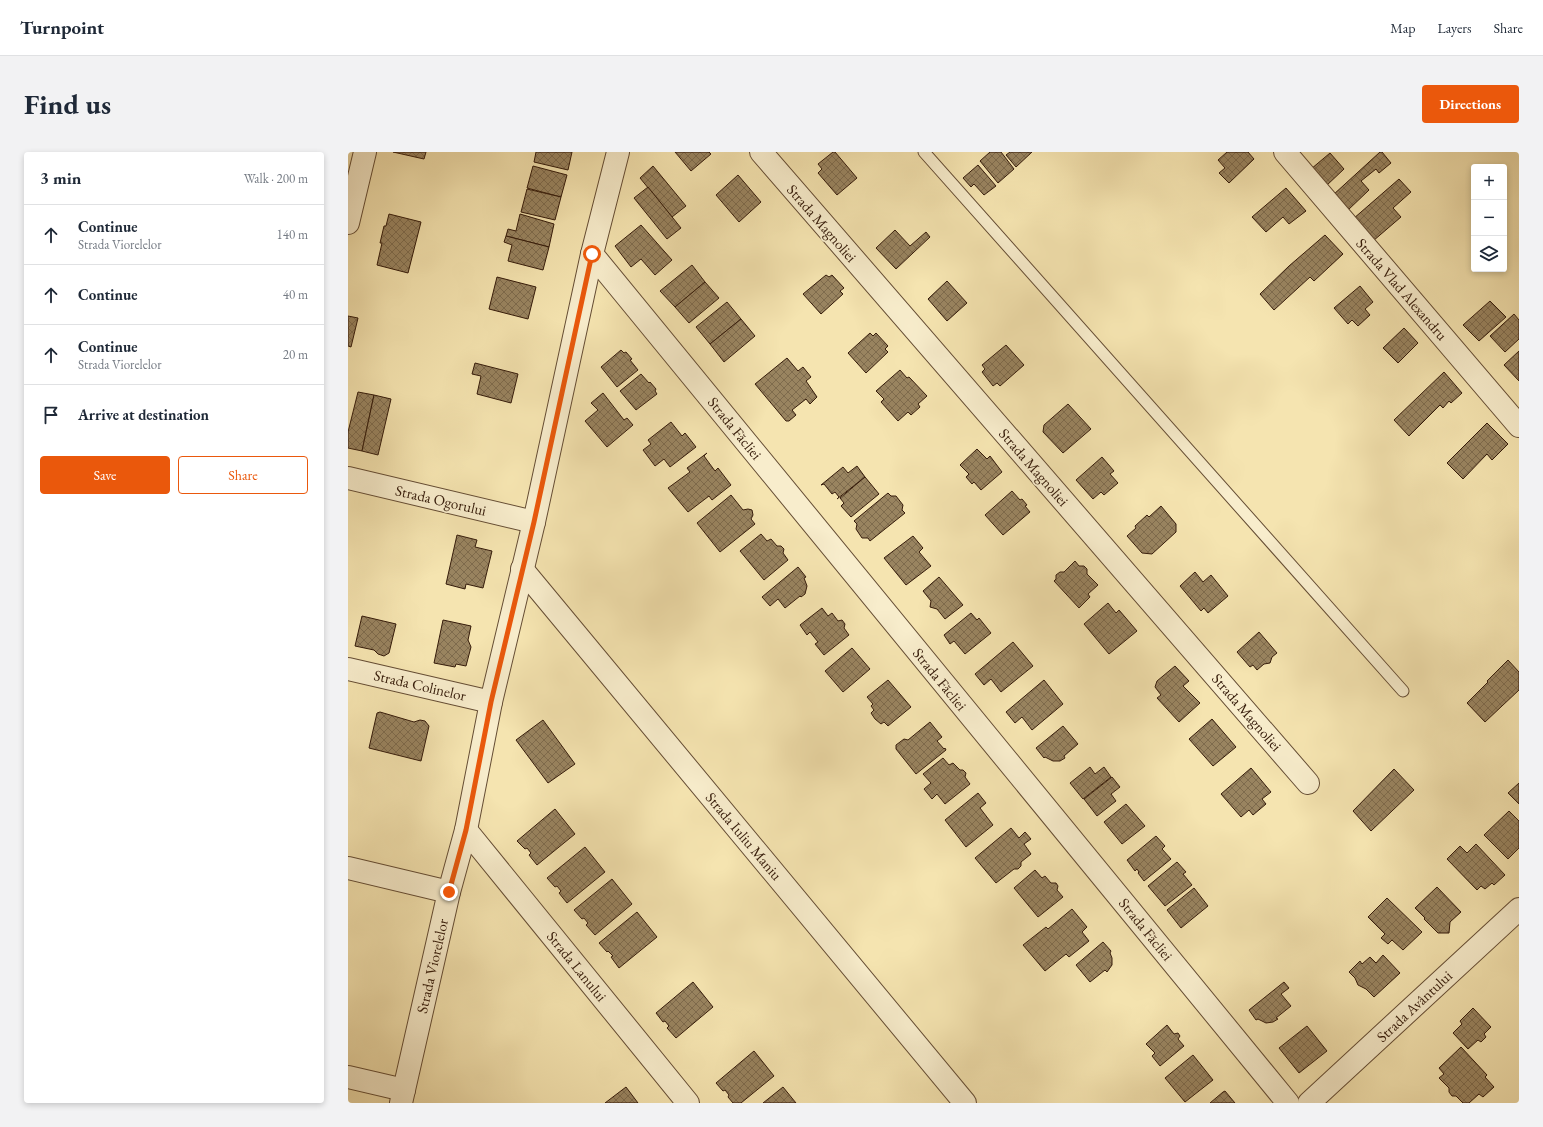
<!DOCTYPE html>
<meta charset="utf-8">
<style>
:root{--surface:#fff;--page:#f2f2f3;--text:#1f2937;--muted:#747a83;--line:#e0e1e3;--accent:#ea580c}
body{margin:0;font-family:"EB Garamond",serif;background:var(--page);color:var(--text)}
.controls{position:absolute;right:12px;top:12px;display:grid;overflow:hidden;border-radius:4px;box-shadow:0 2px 6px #0003}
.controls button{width:36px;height:36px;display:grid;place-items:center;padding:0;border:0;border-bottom:1px solid var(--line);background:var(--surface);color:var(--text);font:20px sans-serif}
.stop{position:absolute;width:12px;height:12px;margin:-9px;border:3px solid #ea580c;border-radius:50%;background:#fff}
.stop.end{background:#ea580c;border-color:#fff;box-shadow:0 1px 4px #0008}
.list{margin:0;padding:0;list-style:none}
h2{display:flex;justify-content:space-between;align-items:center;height:52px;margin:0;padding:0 16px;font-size:17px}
h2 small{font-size:13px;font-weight:400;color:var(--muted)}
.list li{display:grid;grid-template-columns:26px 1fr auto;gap:12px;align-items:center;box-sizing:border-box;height:60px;padding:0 16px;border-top:1px solid var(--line)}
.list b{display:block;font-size:15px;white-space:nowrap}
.list p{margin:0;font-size:13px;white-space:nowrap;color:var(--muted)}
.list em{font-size:13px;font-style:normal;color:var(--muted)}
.actions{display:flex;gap:8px;padding:12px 16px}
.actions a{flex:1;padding:9px 0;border:1px solid var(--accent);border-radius:4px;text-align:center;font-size:14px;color:var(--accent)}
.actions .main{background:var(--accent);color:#fff}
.icon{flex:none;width:22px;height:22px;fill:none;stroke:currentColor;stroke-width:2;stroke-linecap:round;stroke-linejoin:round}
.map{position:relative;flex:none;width:1171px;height:951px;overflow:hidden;border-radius:4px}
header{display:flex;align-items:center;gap:24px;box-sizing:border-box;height:56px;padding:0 20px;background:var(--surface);border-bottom:1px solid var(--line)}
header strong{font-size:19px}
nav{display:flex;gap:22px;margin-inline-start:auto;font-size:14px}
.intro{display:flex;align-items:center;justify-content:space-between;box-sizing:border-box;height:96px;padding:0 24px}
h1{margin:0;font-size:28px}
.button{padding:10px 18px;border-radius:4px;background:var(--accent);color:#fff;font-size:14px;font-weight:700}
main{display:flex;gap:24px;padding:0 24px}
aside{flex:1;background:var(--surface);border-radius:4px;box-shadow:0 2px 6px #0003}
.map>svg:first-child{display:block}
.building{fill:url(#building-cross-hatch);stroke:#351b0a}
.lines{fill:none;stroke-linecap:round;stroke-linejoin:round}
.lane-casing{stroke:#654d34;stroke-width:13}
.street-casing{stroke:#654d34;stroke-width:24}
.lane{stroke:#f8edcc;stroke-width:11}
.street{stroke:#f8edcc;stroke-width:22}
.route{stroke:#ea580c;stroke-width:5}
.labels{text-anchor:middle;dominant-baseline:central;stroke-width:3.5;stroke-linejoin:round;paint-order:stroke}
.street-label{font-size:15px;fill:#351b0a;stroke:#f8edcc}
</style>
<header>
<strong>Turnpoint</strong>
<nav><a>Map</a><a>Layers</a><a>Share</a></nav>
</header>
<div class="intro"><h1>Find us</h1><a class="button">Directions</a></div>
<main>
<aside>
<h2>3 min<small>Walk · 200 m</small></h2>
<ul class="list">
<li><svg class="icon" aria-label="ahead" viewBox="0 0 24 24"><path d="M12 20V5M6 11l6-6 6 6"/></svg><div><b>Continue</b><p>Strada Viorelelor</p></div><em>140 m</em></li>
<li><svg class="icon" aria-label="ahead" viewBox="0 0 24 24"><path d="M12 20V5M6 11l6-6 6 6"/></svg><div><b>Continue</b></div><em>40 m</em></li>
<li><svg class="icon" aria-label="ahead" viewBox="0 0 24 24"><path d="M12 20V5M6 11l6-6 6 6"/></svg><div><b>Continue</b><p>Strada Viorelelor</p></div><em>20 m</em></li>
<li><svg class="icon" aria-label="arrive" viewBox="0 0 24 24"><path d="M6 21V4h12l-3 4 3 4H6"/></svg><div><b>Arrive at destination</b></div></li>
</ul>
<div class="actions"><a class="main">Save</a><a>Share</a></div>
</aside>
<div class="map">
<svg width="1171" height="951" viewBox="0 0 1171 951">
<defs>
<pattern id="building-cross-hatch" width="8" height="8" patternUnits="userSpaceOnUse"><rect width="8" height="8" fill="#998460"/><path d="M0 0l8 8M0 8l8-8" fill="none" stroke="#7e6b4d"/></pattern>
</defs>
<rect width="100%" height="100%" fill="#f5e4b0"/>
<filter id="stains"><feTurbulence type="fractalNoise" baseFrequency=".005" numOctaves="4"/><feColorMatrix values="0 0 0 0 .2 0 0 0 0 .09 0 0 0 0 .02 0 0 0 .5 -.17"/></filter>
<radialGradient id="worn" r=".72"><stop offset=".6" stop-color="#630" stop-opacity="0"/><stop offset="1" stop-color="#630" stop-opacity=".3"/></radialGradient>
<g class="building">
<polygon points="45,0 78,0 76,7"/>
<polygon points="188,0 224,0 220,18 186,10"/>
<polygon points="327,0 361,0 363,2 343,19"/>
<polygon points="485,0 487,0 509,26 489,43 470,21 474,17 470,12"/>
<polygon points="642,0 653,0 666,17 650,31 632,9"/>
<polygon points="662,0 684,0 668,15 658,3"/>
<polygon points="879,0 900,0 906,7 881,31 871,21 877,16 870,8"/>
<polygon points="1032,0 1034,0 1043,11 1031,21 1028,17 1013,29 1021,38 999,59 985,43"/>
<polygon points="982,1 996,17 978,34 963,17"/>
<polygon points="630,13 648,34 636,43 626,32 623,35 615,26"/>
<polygon points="185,14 219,23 213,45 179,36"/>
<polygon points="305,14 338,54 324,65 292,26"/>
<polygon points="390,23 413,50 391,70 368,43"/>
<polygon points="1051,27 1063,40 1045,56 1053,65 1025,89 1005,67"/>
<polygon points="300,35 333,76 319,87 286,46"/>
<polygon points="938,36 958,59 941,72 935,65 918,80 904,65"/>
<polygon points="179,37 213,45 207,68 173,60"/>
<polygon points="41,62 73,70 60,121 29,113 34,91 32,91 36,74 38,74"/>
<polygon points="172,62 206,72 201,95 158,84 160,77 168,79"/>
<polygon points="293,73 324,108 307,123 293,107 283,115 267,94"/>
<polygon points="547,78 562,94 578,80 582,85 548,117 528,96"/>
<polygon points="977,83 995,102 966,129 962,125 926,158 912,142 941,114"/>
<polygon points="158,84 201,95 195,118 160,109 164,93 156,90"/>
<polygon points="344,113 357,130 327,155 312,139"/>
<polygon points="478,123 481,125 484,123 496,136 492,139 495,142 473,162 455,142"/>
<polygon points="149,125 188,135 180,167 141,157"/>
<polygon points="599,129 619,151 599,169 580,147"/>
<polygon points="357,130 371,146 341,171 327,155"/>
<polygon points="1012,134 1025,150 1017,157 1022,163 1010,174 1004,168 1000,172 986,156"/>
<polygon points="1142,149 1158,165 1131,189 1115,173"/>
<polygon points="379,150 393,167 362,192 348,175"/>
<polygon points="1166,162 1171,168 1171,187 1157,200 1142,184"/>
<polygon points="0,164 10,166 3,195 0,194"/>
<polygon points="393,167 407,184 376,210 362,192"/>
<polygon points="1056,176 1070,191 1050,211 1035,196"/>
<polygon points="522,181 525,184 528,181 540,194 537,197 540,200 518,221 500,201"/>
<polygon points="658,193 676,213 652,234 649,231 645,234 634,220 637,217 634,213"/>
<polygon points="273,198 276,201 278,200 284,207 282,208 290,218 269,235 253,215"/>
<polygon points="1171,199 1171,229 1156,213"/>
<polygon points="439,206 450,219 455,215 463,225 458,229 469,245 462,252 458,247 444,258 448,263 441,269 438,269 407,232"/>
<polygon points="127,211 170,222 163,251 129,242 133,224 124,222"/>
<polygon points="552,218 559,226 561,225 579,244 570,252 572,255 563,263 560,260 550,269 533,250 536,247 528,239"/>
<polygon points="1096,220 1114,241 1103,251 1101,249 1095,256 1092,253 1061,284 1046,268"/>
<polygon points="293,222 301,231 302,230 308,237 307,239 309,242 288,258 272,239"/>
<polygon points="10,240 26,243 14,299 0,296 0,280"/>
<polygon points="255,241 276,268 279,266 285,273 259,295 237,269 250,258 243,251"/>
<polygon points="26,243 43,247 30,303 14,299"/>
<polygon points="720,252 743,277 715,301 695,280 696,273"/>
<polygon points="323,270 334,284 337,281 348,295 322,315 316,307 307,314 295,298 303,292 300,288"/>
<polygon points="1139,271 1160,292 1144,308 1139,302 1115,327 1099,311"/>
<polygon points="629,297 639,307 642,304 654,320 633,338 626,330 624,332 618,325 621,322 612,313"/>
<polygon points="359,301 356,304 367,319 370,316 383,333 364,348 361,344 340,360 320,336 342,320 339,316"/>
<polygon points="754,305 766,319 762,322 770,331 756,343 753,340 745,347 728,328"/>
<polygon points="509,314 517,325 489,347 491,345 487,340 484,342 476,332 473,333 495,315 500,321"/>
<polygon points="517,325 531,342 503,365 493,354 496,351 492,346"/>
<polygon points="664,339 672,348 674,347 679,353 677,354 682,360 655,383 637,363"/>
<polygon points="540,341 543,344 548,344 555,353 554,358 557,361 522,389 520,386 514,386 508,377 509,372 506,369"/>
<polygon points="383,343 395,358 400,357 404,358 405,363 403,367 407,372 372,400 349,371"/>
<polygon points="813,354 828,372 828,380 804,402 794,401 779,384 788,376 787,374 799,363 801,365"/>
<polygon points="413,382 419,389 423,387 429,394 433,394 436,397 435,401 440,408 416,428 392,399"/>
<polygon points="109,383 129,388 127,395 144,399 135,436 118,432 117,437 98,432"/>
<polygon points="565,384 575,396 571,400 583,414 558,433 536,406"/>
<polygon points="727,409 731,414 736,414 739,417 739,422 750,433 740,442 742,445 731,456 706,429 708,427 708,423 712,420 716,420"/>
<polygon points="450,415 458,425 456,426 459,434 457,442 453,445 452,444 437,456 430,447 422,454 414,445"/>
<polygon points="847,420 855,430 863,423 880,444 860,461 856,456 853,459 832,434"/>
<polygon points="591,425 615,453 597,467 589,457 582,455 583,449 575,439"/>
<polygon points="760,451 768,461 771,458 789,479 761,502 736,472"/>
<polygon points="474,456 480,464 484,461 490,469 494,468 497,472 496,476 501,483 476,503 467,492 470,490 462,480 459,483 452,473"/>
<polygon points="623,461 629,468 631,466 643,481 617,502 606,489 602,492 596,483"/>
<polygon points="14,464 48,472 41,501 36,504 30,502 26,498 7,494"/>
<polygon points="95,468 123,474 120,488 123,495 118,514 108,512 107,515 86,511"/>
<polygon points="911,480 929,501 924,505 922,511 916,512 909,518 905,513 902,515 889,500"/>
<polygon points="665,490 685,514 653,540 643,527 636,533 627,522"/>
<polygon points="504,496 522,517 495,540 477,519"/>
<polygon points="1160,508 1171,520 1171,538 1137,570 1119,551 1140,530 1139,529"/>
<polygon points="827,514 841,529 835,534 852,551 831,570 809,546 813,543 807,535 809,529"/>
<polygon points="540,528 563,555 540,574 536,570 533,572 527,567 523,561 526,558 523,554 525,552 519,545"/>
<polygon points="696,528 715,552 684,578 674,565 667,571 658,560"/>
<polygon points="32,560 66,570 72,568 77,569 81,574 73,609 21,596 29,561"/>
<polygon points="864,567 888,595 865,614 841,587"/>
<polygon points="195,568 227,612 200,631 168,588"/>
<polygon points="582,570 594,585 589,589 596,597 597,596 598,598 568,622 548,597 548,593 556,587 560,588"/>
<polygon points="715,574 730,592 716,604 717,606 712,609 705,609 697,605 696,606 688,596"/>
<polygon points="595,606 601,613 605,611 612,618 615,618 618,621 617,625 622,632 597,652 589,642 584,647 576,637 583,631 575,622"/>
<polygon points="742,615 747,622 756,615 763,625 735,647 722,631"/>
<polygon points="903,616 923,640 914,647 918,652 905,663 901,658 893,665 873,642"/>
<polygon points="1046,617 1066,638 1023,679 1005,659"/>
<polygon points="764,625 772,635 763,642 768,649 749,664 736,647"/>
<polygon points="1171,631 1171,652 1160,641"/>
<polygon points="630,641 638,651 632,656 645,673 618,695 597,668"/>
<polygon points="778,652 797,674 774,692 756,670"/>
<polygon points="207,657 227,682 189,713 181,703 183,701 179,696 177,697 169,689"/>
<polygon points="1161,659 1171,669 1171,696 1160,707 1136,683"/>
<polygon points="663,676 671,686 677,680 683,687 676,692 683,702 673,710 673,714 670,717 666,717 648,731 627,706"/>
<polygon points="808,684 817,694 814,697 823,707 796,729 790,721 791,720 789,717 787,719 779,708"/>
<polygon points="1128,692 1157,723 1146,733 1144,731 1137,737 1133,734 1129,738 1099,707 1112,694 1119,701"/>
<polygon points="237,695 257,720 219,751 211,741 213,739 209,734 207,735 199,726"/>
<polygon points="829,710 838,720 835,722 844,733 817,754 800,734"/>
<polygon points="687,718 694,726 697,724 703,731 708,731 710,734 709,738 715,745 690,765 666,736"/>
<polygon points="264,727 284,752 247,783 238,773 240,771 236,766 234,767 226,758"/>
<polygon points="1089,735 1113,760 1102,770 1101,781 1090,781 1076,767 1077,766 1067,756"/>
<polygon points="846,736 860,754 833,776 819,758"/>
<polygon points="1039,746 1074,780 1055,798 1044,788 1040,792 1033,786 1037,782 1020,765"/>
<polygon points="724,757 739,775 734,780 741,789 721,805 718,802 697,819 675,793 698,775 700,777"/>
<polygon points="289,760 309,785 271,816 263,805 265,804 260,799 259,800 251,791"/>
<polygon points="755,790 763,799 762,801 764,806 764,813 759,820 757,818 742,830 728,813"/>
<polygon points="1035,803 1052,821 1026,845 1018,837 1010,833 1007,826 1001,820 1012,809 1014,812 1022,805 1028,811"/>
<polygon points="345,830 365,855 328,886 319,876 321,874 317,869 315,870 308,861"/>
<polygon points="936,830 941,836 933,842 943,854 928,866 930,867 925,870 918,871 910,867 908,868 901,858"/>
<polygon points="1125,856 1143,875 1136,882 1138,885 1133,890 1130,888 1120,897 1105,881 1114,872 1112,869"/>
<polygon points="819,873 826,882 830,881 832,884 830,887 836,894 812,914 804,904 807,901 798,892"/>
<polygon points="959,874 979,899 951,921 931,896"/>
<polygon points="1113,895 1139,923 1137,925 1146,935 1135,945 1131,942 1121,951 1115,951 1108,944 1104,944 1101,940 1101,936 1091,926 1096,922 1091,916"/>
<polygon points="406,899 426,924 393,951 385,951 380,945 381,943 377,938 375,939 368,931"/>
<polygon points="845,903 865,928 837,950 817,926"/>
<polygon points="278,935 290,951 257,951"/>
<polygon points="435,935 448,951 415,951"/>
<polygon points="877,939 887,951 862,951 875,940"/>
</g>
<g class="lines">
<g class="lane-casing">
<polyline id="lane" points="576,0 1055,539"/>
</g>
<g class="street-casing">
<g id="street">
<polyline points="413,0 960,631"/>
<polyline points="937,0 1171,274"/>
<polyline points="0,71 17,0"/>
<polyline points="244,102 940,951"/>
<polyline points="0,326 186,370"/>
<polyline points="174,417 617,951"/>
<polyline points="0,517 143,550"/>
<polyline points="118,678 340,951"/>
<polyline points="0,716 101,740"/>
<polyline points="0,925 56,938"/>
<polyline points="53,951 101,740 118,678 143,550 186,370 244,102 270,0"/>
<polyline points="961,951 1171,757"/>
</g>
</g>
<use href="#lane" class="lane"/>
<use href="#street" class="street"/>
</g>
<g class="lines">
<polyline class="route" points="101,740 118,678 143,550 186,370 244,102"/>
</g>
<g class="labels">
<g class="street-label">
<text transform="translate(474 71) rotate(49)">Strada Magnoliei</text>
<text transform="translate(1054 137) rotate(49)">Strada Vlad Alexandru</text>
<text transform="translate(387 276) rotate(51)">Strada Făcliei</text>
<text transform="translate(686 315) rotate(49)">Strada Magnoliei</text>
<text transform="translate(93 348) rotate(13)">Strada Ogorului</text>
<text transform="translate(592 527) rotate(51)">Strada Făcliei</text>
<text transform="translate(72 533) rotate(13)">Strada Colinelor</text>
<text transform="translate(899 560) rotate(49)">Strada Magnoliei</text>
<text transform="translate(396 684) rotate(50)">Strada Iuliu Maniu</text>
<text transform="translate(798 777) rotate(51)">Strada Făcliei</text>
<text transform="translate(84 814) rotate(-77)">Strada Viorelelor</text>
<text transform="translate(229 814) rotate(51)">Strada Lanului</text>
<text transform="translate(1066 854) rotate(-43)">Strada Avântului</text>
</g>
</g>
<rect width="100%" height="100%" filter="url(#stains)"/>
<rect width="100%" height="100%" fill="url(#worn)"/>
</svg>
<div class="controls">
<button>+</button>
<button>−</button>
<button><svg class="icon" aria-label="layers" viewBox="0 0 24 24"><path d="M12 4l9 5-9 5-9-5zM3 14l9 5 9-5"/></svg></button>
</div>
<div class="stop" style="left:244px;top:102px"></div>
<div class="stop end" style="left:101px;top:740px"></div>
</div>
</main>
